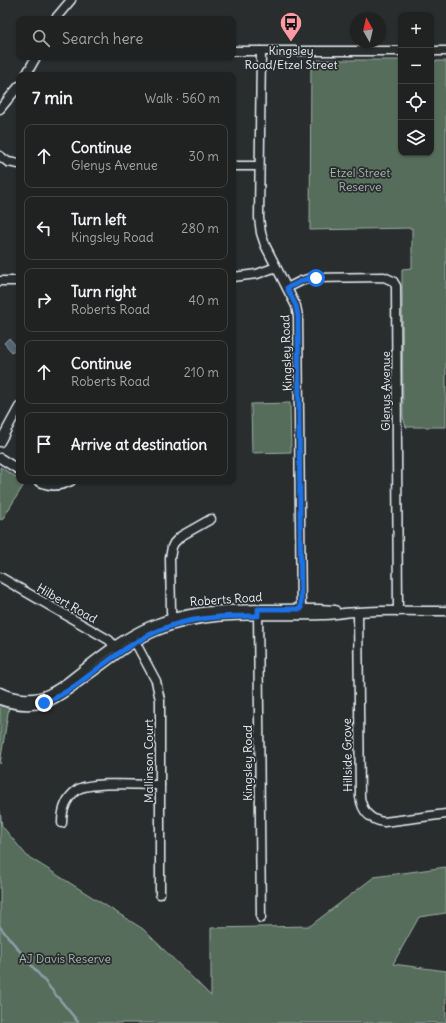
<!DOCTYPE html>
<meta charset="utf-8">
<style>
:root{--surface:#202222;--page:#2d2f2f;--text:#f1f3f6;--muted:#a2a4a5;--line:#3d3f40}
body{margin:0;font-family:Delius,sans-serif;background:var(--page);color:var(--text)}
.controls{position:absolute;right:12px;top:12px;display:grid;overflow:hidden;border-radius:8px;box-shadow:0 1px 3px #0004}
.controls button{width:36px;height:36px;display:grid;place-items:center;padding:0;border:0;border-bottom:1px solid var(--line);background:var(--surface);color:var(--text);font:20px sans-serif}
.compass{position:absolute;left:350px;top:12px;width:36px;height:36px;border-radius:50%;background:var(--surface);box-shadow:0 1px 3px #0004;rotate:352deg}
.stop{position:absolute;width:12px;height:12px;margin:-9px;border:3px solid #1a73e8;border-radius:50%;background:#fff}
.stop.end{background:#1a73e8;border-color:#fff;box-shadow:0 1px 4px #0008}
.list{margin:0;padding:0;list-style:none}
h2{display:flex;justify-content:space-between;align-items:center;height:52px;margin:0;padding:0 16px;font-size:17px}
h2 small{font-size:13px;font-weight:400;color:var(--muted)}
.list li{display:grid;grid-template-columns:26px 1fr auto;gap:12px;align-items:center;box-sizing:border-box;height:64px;margin:0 8px 8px;padding:0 8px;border:1px solid var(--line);border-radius:8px}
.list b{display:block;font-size:15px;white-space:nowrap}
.list p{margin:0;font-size:13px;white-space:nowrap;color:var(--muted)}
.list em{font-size:13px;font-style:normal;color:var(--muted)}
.icon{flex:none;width:22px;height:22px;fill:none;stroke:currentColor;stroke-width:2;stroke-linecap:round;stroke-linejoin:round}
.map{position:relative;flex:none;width:446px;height:1023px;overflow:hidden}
.search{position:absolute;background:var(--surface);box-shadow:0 1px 3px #0004;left:16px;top:16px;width:220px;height:44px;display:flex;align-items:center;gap:10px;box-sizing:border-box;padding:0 14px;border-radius:8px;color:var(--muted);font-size:15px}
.panel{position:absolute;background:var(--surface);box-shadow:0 1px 3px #0004;left:16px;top:72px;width:220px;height:412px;border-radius:8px}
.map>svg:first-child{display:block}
.green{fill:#556d5a;stroke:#9eafa9}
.water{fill:#536575;stroke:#8f9da9}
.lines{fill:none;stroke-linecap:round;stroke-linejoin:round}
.stream{stroke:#8f9da9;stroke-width:2.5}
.minor-casing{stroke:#e8f1f8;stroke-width:11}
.minor{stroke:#2a2d2e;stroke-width:8}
.route{stroke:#1a73e8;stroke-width:5}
.labels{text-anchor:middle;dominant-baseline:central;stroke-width:3.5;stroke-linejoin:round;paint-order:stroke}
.poi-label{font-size:12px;fill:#e8f1f8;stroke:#2a2d2e}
.park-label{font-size:12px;fill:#a6b6b1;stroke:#2a2d2e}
.street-label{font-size:12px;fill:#e8f1f8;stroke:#2a2d2e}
</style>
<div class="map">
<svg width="446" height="1023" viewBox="0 0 446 1023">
<rect width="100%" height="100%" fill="#2a2d2e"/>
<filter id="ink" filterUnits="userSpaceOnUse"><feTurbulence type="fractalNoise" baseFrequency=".025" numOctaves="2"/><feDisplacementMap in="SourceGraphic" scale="8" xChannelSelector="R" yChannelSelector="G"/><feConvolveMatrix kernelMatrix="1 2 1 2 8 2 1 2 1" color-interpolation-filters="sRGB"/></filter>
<g filter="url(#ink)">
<g class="green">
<polygon points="311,60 401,60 401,153 431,153 431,61 446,61 446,427 406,427 403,417 402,269 412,268 412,228 310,230"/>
<polygon points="290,403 291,452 252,453 251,404"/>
<polygon points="0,467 19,479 19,481 25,483 2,520 0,519"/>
<polygon points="0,704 9,707 0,764"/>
<polygon points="0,811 2,826 27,856 143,929 211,996 211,928 310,926 374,877 446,867 446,913 419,917 393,964 446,971 446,1023 0,1023"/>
</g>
<polygon class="water" points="9,338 17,347 12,352 4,343"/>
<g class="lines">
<polyline class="stream" points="0,927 79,1023"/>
<g class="minor-casing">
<g id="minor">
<polyline points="55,19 71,0"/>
<polyline points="233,51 401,51"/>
<polyline points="261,51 259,218 261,233 265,245 296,306 298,316 301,615"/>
<polyline points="431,51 446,51"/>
<polyline points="26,75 36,57"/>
<polyline points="0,109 19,86"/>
<polyline points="0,156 8,162 19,164"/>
<polyline points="233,166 259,166"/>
<polyline points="233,277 257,274 276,267"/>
<polyline points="0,281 19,281"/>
<polyline points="287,288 301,281 311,278 384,277 393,281 396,286 398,611"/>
<polyline points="0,442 19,407"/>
<polyline points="0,458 19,470"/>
<path d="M 38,481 C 50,487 59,487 71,481"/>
<polyline points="0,577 109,640 118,650"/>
<polyline points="258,611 261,918"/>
<path d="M 358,612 L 360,797 C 362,811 370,820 384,822 L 446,814"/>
<polyline points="172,622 171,611 170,558 172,547 174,543 181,536 211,519"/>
<polyline points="133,638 156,681 160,700 160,894"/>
<path d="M 0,692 C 15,699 35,701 50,693 C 61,688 70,680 80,672 C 102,655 124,637 150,626 C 190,609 221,610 263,609 C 287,609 311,608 335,610"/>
<path d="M 0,700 C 14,705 30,707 45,703 C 59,698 71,688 83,679 C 107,662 130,642 157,631 C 209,609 267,617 322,615 C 334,615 346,612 358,612 C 387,610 417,611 446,611"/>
<path d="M 62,823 C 62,810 66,798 77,790 C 89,781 143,785 160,785"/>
</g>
</g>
<use href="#minor" class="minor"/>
</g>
</g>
<g class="lines" filter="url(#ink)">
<path class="route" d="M 44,703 C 68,694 87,676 108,661 C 160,622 194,615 258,616 L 258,609 L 301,609 L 298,316 L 296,306 L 287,288 L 306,279 L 316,278"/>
</g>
<defs>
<g id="bus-pin" transform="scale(1.15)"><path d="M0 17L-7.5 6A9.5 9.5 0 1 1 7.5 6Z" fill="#ff9aa2" stroke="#2a2d2e"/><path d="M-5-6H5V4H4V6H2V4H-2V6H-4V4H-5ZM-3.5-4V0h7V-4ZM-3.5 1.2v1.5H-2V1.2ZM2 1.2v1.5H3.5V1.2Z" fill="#111"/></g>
</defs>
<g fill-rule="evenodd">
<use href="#bus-pin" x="291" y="23"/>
</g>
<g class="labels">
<g class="poi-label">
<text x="291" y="50">Kingsley<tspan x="291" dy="14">Road/Etzel Street</tspan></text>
</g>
<g class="park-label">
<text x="360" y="172">Etzel Street<tspan x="360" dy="14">Reserve</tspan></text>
<text x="65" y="958">AJ Davis Reserve</text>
</g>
<g class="street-label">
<text transform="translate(286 353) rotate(-92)">Kingsley Road</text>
<text transform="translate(385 391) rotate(-90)">Glenys Avenue</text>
<text transform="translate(226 599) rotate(-4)">Roberts Road</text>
<text transform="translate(67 603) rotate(30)">Hilbert Road</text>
<text transform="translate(347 755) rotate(-91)">Hillside Grove</text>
<text transform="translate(148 761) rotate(-90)">Mallinson Court</text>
<text transform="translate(247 763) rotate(-90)">Kingsley Road</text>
</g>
</g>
</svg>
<div class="controls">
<button>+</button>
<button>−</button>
<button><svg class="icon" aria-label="locate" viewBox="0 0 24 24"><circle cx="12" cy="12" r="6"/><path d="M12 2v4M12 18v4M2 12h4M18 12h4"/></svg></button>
<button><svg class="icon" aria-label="layers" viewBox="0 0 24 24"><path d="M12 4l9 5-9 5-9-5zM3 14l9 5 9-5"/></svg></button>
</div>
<svg class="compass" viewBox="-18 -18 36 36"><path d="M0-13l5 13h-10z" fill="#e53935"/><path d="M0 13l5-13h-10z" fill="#a2a4a5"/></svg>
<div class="stop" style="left:316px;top:278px"></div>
<div class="stop end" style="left:44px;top:703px"></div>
<div class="search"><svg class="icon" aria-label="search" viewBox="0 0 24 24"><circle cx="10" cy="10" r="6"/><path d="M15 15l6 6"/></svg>Search here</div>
<section class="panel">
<h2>7 min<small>Walk · 560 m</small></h2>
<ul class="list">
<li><svg class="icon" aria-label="ahead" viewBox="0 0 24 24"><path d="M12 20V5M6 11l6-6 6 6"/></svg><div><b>Continue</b><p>Glenys Avenue</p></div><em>30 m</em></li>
<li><svg class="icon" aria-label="left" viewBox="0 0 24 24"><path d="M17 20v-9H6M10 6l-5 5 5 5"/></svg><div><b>Turn left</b><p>Kingsley Road</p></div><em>280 m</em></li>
<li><svg class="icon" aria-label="right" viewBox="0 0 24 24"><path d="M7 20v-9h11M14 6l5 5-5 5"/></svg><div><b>Turn right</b><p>Roberts Road</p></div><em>40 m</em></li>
<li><svg class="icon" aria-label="ahead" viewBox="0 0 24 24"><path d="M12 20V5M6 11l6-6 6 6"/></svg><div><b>Continue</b><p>Roberts Road</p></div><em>210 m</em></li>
<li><svg class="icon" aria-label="arrive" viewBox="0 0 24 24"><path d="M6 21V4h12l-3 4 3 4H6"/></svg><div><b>Arrive at destination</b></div></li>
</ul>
</section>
</div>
